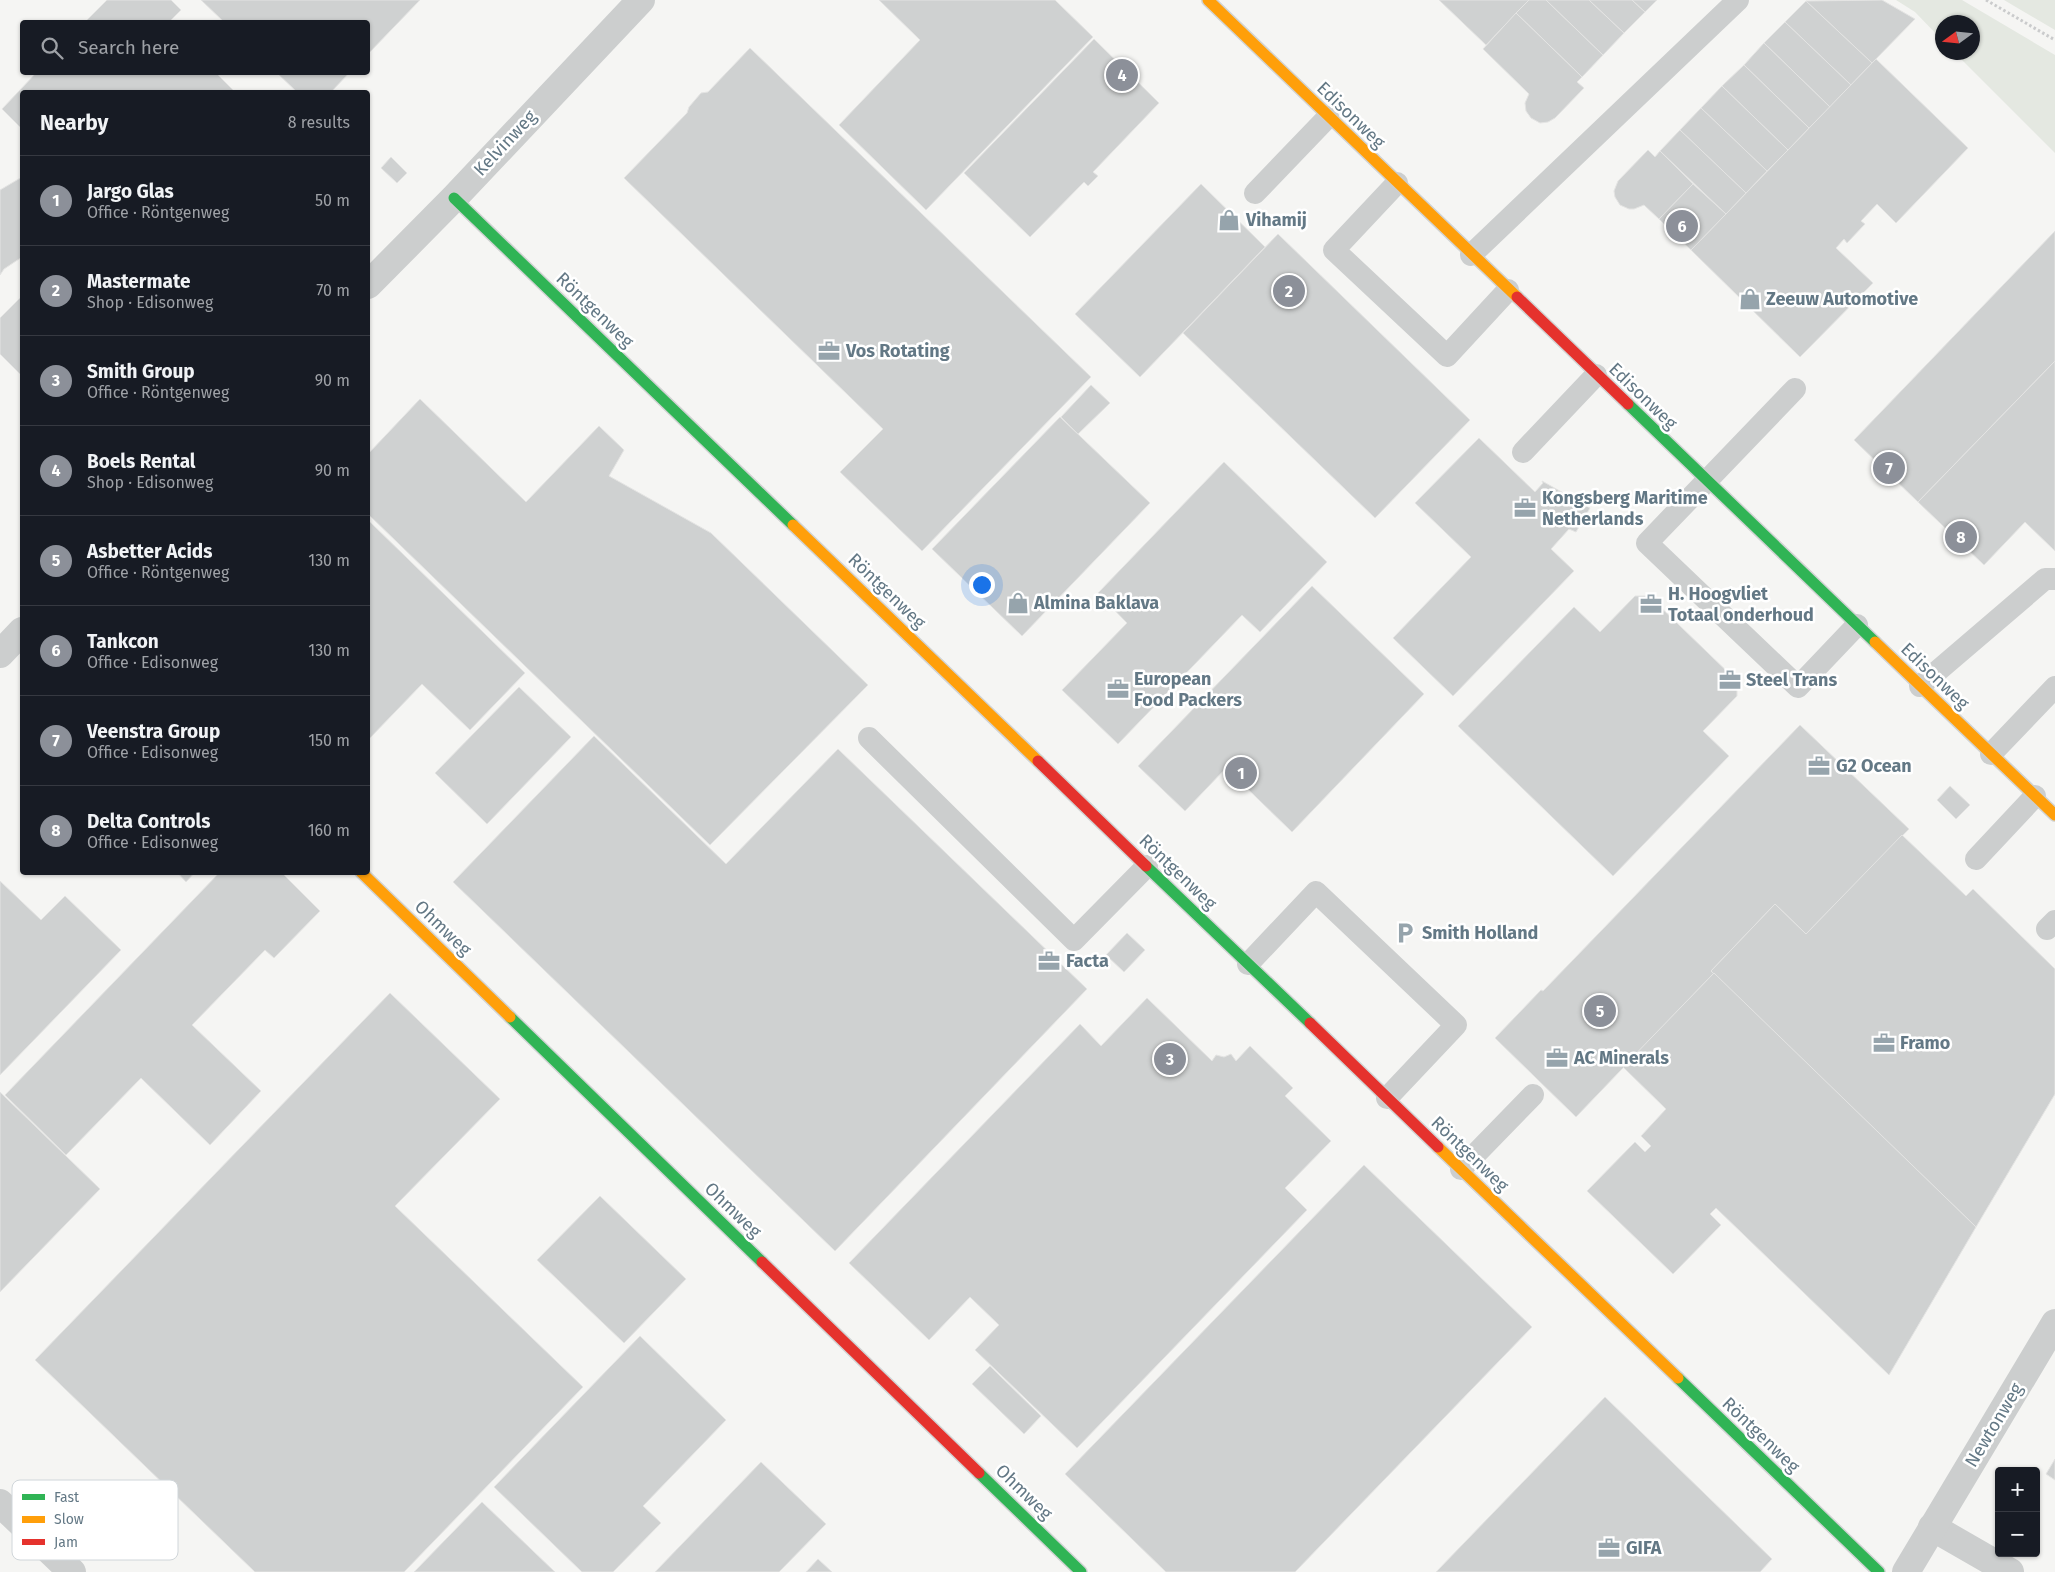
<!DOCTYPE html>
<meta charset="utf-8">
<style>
:root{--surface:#171b24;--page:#20242c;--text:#f1f3f6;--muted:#9ea1a6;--line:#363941;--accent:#8c9099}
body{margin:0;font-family:"Fira Sans",sans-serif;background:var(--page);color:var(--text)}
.controls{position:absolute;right:15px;bottom:15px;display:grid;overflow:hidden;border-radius:5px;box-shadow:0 1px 4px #0004}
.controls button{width:45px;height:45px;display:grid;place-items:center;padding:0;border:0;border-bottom:1px solid var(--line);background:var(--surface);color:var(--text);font:25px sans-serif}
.compass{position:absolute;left:1935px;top:15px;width:45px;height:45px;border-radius:50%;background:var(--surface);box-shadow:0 1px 4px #0004;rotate:255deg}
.you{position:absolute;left:981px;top:584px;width:18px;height:18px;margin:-12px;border:4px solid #fff;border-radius:50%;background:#1a73e8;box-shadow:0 0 0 8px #1a73e833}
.badge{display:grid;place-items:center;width:32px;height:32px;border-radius:50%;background:var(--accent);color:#fff;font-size:16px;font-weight:700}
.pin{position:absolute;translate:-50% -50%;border:2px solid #fff;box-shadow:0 1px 5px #0006}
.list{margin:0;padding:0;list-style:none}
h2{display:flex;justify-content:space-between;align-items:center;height:65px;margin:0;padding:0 20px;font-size:21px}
h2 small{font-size:16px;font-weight:400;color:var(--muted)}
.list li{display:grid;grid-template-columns:32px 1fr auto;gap:15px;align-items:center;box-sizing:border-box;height:90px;padding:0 20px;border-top:1px solid var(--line)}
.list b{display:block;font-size:19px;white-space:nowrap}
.list p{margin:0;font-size:16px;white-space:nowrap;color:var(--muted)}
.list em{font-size:16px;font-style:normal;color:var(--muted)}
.icon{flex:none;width:28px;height:28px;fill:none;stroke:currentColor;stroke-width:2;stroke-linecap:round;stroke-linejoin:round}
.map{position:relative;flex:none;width:2055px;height:1572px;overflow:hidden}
.search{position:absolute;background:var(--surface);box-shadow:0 1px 4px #0004;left:20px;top:20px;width:350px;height:55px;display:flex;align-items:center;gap:12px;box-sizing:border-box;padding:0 18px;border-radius:5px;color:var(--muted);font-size:19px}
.panel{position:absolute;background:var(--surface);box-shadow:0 1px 4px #0004;left:20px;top:90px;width:350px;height:785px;border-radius:5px}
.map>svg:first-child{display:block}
.green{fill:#e4e8e1}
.building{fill:#cfd1d1;stroke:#e4e4e3}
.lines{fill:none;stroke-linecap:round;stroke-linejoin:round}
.fast-casing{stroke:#d1d3d3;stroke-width:14}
.slow-casing{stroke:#d1d3d3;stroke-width:14}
.jam-casing{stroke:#d1d3d3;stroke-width:14}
.path{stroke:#cacbcc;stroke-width:3;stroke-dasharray:2.5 2.5;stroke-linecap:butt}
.lane{stroke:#cccece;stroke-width:22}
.street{stroke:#cccece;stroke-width:28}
.fast{stroke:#30b455;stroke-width:11}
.slow{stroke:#ff9f0a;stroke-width:11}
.jam{stroke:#e5322d;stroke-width:11}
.labels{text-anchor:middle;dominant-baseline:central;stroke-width:5;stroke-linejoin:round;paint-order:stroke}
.street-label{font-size:18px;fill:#637885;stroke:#fff}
.poi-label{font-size:18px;font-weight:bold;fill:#637885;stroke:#fff;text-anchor:start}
.key{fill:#fff;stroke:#d0d6da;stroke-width:1}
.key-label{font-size:14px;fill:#637885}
</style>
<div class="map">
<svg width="2055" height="1572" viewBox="0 0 2055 1572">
<rect width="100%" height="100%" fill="#f5f5f3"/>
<g class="green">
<polygon points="1896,0 1962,0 2055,55 2055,153 1955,53 1972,52 1972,22 1942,22 1942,40 1915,12"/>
<polygon points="2004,0 2055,0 2055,30"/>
</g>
<g class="building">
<polygon points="107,0 171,0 181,10 169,22 85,22"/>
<polygon points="201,0 420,0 368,54 368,22 224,22"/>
<polygon points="879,0 1055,0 1093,37 926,210 839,125 920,40"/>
<polygon points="1439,0 1529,0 1486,45"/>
<polygon points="1529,0 1546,0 1603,55 1582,77 1516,13"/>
<polygon points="1546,0 1589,0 1624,33 1603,55"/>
<polygon points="1589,0 1632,0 1645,12 1624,33"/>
<polygon points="1632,0 1657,0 1645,12"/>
<polygon points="1882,0 1915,19 1872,63 1806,1"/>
<polygon points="1806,1 1872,63 1851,85 1785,22"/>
<polygon points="1516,13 1582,77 1577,82 1584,88 1555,118 1548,122 1540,123 1531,118 1526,111 1525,103 1529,94 1483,49"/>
<polygon points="1785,22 1851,85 1830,107 1764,43"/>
<polygon points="1094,39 1159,103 1093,172 1098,176 1088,186 1084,182 1030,237 964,173"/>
<polygon points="1764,43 1830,107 1809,128 1744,65"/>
<polygon points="750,48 1091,377 922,551 840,472 883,429 624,178 687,113 689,107 701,93 708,92"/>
<polygon points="1876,59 1968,148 1896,223 1877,204 1861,221 1865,224 1847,243 1844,239 1836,248 1873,283 1800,357 1691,250"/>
<polygon points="1744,65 1809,128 1788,150 1722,86"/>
<polygon points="37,72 215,72 235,92 22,92 22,129 2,109"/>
<polygon points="276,72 350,72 331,92 297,92"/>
<polygon points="1722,86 1788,150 1767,171 1701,108"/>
<polygon points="1701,108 1767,171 1746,193 1680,130"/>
<polygon points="1680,130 1746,193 1726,214 1660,151"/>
<polygon points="1648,150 1655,157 1660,151 1693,184 1659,219 1644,205 1634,209 1629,209 1620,205 1615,197 1614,191 1618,181"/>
<polygon points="391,157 407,173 397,183 381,168"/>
<polygon points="22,177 22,257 4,269 0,275 0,190"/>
<polygon points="1201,184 1265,247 1140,377 1075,314"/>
<polygon points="1693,184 1726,214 1691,250 1659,219"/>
<polygon points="2055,231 2055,361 1918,502 1854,440"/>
<polygon points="1278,234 1470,420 1375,518 1183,333"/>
<polygon points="22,296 22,376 0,354 0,318"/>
<polygon points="2055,361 2055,551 2025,522 1984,565 1918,502"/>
<polygon points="1091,385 1110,403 1078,434 1061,417"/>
<polygon points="420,399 526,502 599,426 624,450 609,476 711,533 868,685 710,845 368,514 368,454"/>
<polygon points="1060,417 1150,503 1022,636 932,549"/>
<polygon points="1479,438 1535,492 1543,483 1542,481 1590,508 1576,532 1569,529 1551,549 1574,571 1453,696 1393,638 1471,557 1415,503"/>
<polygon points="1224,462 1327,562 1260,632 1242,615 1118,744 1062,690 1127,623 1098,593"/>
<polygon points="368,520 525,673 470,730 422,684 368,740"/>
<polygon points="1312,586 1424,694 1292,832 1226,768 1185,811 1138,766"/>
<polygon points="1635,596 1649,596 1737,681 1737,696 1703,731 1729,756 1613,876 1458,726 1574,607 1600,632"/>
<polygon points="519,687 571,737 487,824 435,773"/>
<polygon points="1800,725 1909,829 1806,934 1775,904 1711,971 1714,973 1576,1117 1495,1038 1541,990 1543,991"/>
<polygon points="594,736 726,864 838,749 1087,989 835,1251 453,882"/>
<polygon points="1950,786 1970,805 1956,819 1937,800"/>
<polygon points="1902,835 1966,896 1973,889 2055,969 2055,1094 1976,1227 1711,971 1775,904 1806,934"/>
<polygon points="177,872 195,872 186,882"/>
<polygon points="220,872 281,872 320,911 274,958 265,950 192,1025 261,1091 210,1145 141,1078 66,1155 5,1095"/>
<polygon points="0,881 41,920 65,896 121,950 0,1075"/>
<polygon points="1127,933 1145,950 1124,972 1106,955"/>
<polygon points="1714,973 1976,1227 1889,1375 1716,1208 1710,1214 1721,1225 1673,1274 1587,1191 1635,1142 1645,1152 1651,1146 1641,1136 1666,1109 1623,1067"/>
<polygon points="390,993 500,1099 395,1206 583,1387 404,1572 255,1572 35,1360"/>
<polygon points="1147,998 1212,1061 1216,1055 1224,1057 1231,1054 1236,1061 1250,1046 1293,1088 1285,1096 1331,1141 1285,1188 1307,1210 1077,1448 975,1350 999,1325 970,1297 929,1340 849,1263 1080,1024 1101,1046"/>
<polygon points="0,1092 100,1189 0,1292"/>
<polygon points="1364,1165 1532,1327 1295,1572 1166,1572 1065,1474"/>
<polygon points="600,1196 686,1279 624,1343 537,1260"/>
<polygon points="640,1336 726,1420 643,1506 661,1523 613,1572 582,1572 494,1487"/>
<polygon points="990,1366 1041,1416 1024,1434 972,1384"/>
<polygon points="1605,1397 1772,1559 1760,1572 1436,1572"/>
<polygon points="2055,1459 2055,1480 2046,1474"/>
<polygon points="761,1462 826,1524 779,1572 655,1572"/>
<polygon points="482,1502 555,1572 414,1572"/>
<polygon points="818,1559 832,1572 806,1572"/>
</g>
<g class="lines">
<g class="fast-casing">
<g id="fast">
<polyline points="454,198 793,525"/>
<polyline points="1628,404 1875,642"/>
<polyline points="1146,866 1310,1023"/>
<polyline points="510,1017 762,1262"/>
<polyline points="1678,1378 1879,1572"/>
<polyline points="979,1473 1081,1572"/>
</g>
</g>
<g class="slow-casing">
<g id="slow">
<polyline points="1208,0 1517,297"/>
<polyline points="793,525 1038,761"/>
<polyline points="1875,642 2055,815"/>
<polyline points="361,872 510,1017"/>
<polyline points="1438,1147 1678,1378"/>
</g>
</g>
<g class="jam-casing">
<g id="jam">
<polyline points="1517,297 1628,404"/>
<polyline points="1038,761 1146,866"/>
<polyline points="1310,1023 1438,1147"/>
<polyline points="762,1262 979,1473"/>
</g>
</g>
<polyline class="path" points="1986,0 2055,40"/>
<g class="lane">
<polyline points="1397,183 1334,250 1447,356 1508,290"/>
<polyline points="1255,193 1328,117"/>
<polyline points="1471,255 1738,0"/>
<polyline points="1795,389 1647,543 1798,687 1857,625"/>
<polyline points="1523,452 1596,375"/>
<polyline points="1920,686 2045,579 2055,579"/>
<polyline points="869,738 1074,940 1147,866"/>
<polyline points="1991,754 2055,687"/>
<polyline points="1976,859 2035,796"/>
<polyline points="2047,929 2055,921"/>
<polyline points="1248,964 1316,892 1456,1025 1387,1098"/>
<polyline points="1461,1169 1533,1095"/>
</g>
<g class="street">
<polyline points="368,285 454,198 641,0"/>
<polyline points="0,654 22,631"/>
<polyline points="0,1503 72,1572"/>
<polyline points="1932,1527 2010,1572"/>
<polyline points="1906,1572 2055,1323"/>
</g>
<use href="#fast" class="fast"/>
<use href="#slow" class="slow"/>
<use href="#jam" class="jam"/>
</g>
<defs>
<g id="shop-bare" transform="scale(1.725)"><path d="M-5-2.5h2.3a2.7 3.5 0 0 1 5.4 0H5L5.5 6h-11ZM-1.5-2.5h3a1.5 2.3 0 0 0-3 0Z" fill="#96a4ac" stroke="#fff" stroke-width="2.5" paint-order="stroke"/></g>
<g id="office-bare" transform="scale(1.725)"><path d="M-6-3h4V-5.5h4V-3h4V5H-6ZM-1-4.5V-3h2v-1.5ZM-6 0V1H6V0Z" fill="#96a4ac" stroke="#fff" stroke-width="2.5" paint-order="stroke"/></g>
<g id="parking-bare" transform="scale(1.725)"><path d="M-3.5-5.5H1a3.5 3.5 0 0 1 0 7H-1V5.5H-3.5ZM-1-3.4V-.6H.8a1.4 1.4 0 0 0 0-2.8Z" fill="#96a4ac" stroke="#fff" stroke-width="2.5" paint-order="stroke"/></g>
</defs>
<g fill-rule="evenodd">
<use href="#shop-bare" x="1229" y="220"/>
<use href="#shop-bare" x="1750" y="299"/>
<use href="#office-bare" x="829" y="351"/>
<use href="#office-bare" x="1525" y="508"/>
<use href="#shop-bare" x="1018" y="603"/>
<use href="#office-bare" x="1651" y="604"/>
<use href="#office-bare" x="1730" y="680"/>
<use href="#office-bare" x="1118" y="689"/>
<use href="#office-bare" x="1819" y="766"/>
<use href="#parking-bare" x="1405" y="933"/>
<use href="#office-bare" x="1049" y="961"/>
<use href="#office-bare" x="1884" y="1043"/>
<use href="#office-bare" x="1557" y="1058"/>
<use href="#office-bare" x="1609" y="1548"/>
</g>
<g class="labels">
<g class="street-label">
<text transform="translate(1351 115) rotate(44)">Edisonweg</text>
<text transform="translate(505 143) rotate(-47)">Kelvinweg</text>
<text transform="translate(595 310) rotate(44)">Röntgenweg</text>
<text transform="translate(1643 396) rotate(44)">Edisonweg</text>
<text transform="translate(887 591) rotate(44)">Röntgenweg</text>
<text transform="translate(1935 676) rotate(44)">Edisonweg</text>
<text transform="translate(1178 872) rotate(44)">Röntgenweg</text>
<text transform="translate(443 928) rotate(44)">Ohmweg</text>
<text transform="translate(1470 1154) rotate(44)">Röntgenweg</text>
<text transform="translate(733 1210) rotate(44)">Ohmweg</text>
<text transform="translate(1994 1425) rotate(-59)">Newtonweg</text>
<text transform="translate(1761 1435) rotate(44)">Röntgenweg</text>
<text transform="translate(1024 1492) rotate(44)">Ohmweg</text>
</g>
<g class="poi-label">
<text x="1246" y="220">Vihamij</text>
<text x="1766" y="299">Zeeuw Automotive</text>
<text x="846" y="351">Vos Rotating</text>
<text x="1542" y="498">Kongsberg Maritime<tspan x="1542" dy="21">Netherlands</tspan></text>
<text x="1668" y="594">H. Hoogvliet<tspan x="1668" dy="21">Totaal onderhoud</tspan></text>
<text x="1034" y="603">Almina Baklava</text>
<text x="1134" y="679">European<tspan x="1134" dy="21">Food Packers</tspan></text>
<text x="1746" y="680">Steel Trans</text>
<text x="1836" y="766">G2 Ocean</text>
<text x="1422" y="933">Smith Holland</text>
<text x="1066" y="961">Facta</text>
<text x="1900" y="1043">Framo</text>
<text x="1574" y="1058">AC Minerals</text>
<text x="1626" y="1548">GIFA</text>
</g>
</g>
<rect x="12" y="1480" width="166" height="80" rx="8" class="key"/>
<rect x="22" y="1494" width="23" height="6" fill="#30b455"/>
<rect x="22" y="1516" width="23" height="7" fill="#ff9f0a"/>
<rect x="22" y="1539" width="23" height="6" fill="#e5322d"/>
<g class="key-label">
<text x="54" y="1502">Fast</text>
<text x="54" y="1524">Slow</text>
<text x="54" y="1547">Jam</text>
</g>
</svg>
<div class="controls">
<button>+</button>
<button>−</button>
</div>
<svg class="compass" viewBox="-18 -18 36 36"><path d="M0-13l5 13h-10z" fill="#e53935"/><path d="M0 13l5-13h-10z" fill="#9ea1a6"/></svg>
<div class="you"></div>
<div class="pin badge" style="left:1241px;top:773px">1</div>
<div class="pin badge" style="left:1289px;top:291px">2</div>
<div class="pin badge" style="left:1170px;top:1059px">3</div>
<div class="pin badge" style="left:1122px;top:75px">4</div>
<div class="pin badge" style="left:1600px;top:1011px">5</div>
<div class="pin badge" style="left:1682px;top:226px">6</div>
<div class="pin badge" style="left:1889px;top:468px">7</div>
<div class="pin badge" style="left:1961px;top:537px">8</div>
<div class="search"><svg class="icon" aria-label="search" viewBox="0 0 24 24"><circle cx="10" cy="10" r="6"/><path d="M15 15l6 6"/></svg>Search here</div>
<section class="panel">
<h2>Nearby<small>8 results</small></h2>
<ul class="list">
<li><span class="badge">1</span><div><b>Jargo Glas</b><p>Office · Röntgenweg</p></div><em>50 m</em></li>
<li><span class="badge">2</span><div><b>Mastermate</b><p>Shop · Edisonweg</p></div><em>70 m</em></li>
<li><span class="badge">3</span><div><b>Smith Group</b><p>Office · Röntgenweg</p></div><em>90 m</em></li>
<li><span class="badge">4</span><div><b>Boels Rental</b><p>Shop · Edisonweg</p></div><em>90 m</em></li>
<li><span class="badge">5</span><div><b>Asbetter Acids</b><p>Office · Röntgenweg</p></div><em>130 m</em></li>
<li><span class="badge">6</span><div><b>Tankcon</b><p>Office · Edisonweg</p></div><em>130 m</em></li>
<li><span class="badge">7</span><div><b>Veenstra Group</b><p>Office · Edisonweg</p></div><em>150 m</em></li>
<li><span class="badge">8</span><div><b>Delta Controls</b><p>Office · Edisonweg</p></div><em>160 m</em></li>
</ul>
</section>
</div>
